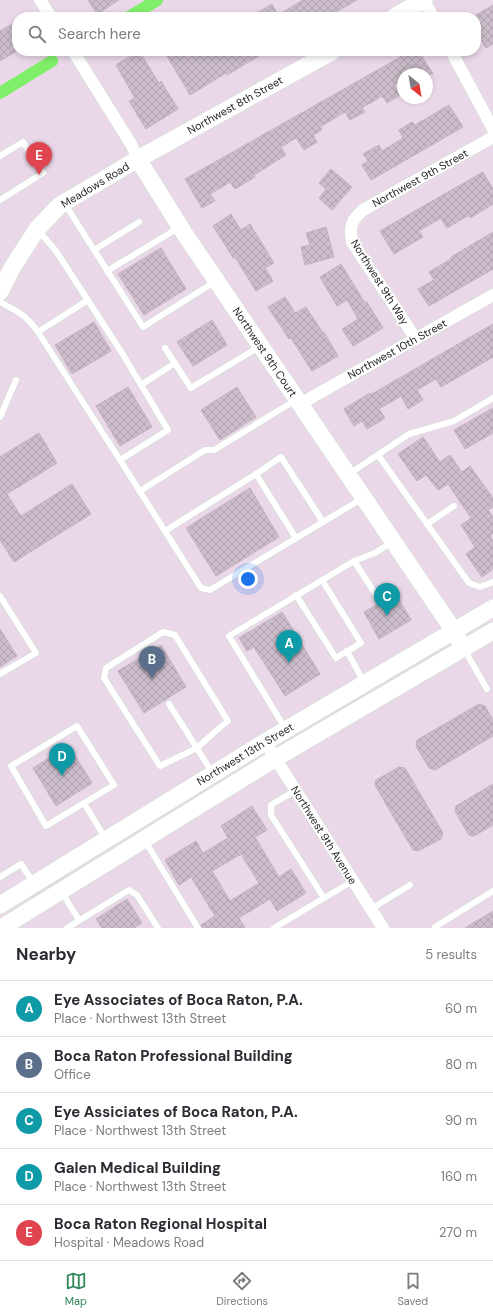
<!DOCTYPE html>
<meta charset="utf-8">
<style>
:root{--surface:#fff;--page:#f2f2f3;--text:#2b2b33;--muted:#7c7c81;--line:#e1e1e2;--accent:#308956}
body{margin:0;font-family:"DM Sans",sans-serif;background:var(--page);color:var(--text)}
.compass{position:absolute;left:397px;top:68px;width:36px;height:36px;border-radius:50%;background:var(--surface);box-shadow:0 2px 6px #0003;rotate:149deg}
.you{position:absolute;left:248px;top:579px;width:14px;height:14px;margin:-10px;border:3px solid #fff;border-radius:50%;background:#1a73e8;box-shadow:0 0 0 6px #1a73e833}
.badge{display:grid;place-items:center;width:26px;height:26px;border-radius:50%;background:var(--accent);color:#fff;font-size:13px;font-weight:700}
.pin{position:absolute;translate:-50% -33px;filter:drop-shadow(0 1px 2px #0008)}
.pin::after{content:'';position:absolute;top:21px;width:14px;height:12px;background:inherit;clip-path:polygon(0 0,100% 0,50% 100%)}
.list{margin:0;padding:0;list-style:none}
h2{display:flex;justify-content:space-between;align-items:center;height:52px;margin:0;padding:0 16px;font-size:17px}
h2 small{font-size:13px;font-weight:400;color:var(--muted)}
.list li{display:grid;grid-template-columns:26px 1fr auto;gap:12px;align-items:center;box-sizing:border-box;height:56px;padding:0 16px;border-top:1px solid var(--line)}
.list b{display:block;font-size:15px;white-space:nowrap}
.list p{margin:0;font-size:13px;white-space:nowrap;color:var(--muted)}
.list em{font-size:13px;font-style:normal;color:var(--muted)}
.icon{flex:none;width:22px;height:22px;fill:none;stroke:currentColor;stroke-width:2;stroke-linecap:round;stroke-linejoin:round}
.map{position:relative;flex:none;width:493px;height:928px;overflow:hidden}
.search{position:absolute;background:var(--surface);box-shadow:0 2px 6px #0003;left:12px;right:12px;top:12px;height:44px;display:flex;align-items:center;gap:10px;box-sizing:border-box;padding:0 14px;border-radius:16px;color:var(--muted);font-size:15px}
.sheet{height:332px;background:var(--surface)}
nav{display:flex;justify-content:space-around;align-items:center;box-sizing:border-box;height:56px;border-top:1px solid var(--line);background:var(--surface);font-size:11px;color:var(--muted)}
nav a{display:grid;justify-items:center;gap:2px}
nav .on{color:var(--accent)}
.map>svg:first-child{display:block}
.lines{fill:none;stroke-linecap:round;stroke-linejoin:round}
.canal{stroke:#7fef69;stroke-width:12}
.building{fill:url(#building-cross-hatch);stroke:#c5b2c1;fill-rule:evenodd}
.lane-casing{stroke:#cee1d5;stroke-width:7}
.street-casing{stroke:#cee1d5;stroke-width:13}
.secondary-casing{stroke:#cee1d5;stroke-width:18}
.lane{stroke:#fff;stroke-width:6}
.street{stroke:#fff;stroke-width:12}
.secondary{stroke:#fff;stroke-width:17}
.labels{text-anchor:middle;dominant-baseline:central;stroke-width:3.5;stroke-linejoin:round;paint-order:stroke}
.street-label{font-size:11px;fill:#272727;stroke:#fff}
</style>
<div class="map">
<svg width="493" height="928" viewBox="0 0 493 928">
<defs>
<pattern id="building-cross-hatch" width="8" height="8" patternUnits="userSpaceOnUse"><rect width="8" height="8" fill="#ccbdca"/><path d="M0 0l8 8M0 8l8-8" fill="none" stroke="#afa2ae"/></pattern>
</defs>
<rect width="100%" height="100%" fill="#ead8e8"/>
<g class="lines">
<g class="canal">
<polyline points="129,17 157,0"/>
<polyline points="0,93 52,61"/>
</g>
</g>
<g class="building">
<polygon points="88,0 119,0 97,14"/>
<polygon points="303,0 357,0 327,17 250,17 272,4 278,15"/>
<polygon points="493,5 493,44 486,48 476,32 476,15"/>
<polygon points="17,21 17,51 0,61 0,31"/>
<polygon points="139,51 159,83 161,81 178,109 146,129 129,101 135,98 116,65"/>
<polygon points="164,51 182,51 185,57 195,51 267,51 227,75 226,73 190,95"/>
<polygon points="411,51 419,51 433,74 403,74 403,79 394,85 400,95 387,103 382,96 362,108 365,112 350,120 345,112 320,127 322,130 313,135 317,142 304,150 296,138 281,147 286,155 254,175 255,177 235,189 230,182 210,194 215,201 202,208 185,179"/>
<polygon points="449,105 463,127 371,180 362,165 368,161 363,154 379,145 382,151 403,138 399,130 412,122 415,125"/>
<polygon points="331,169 352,187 332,210 319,198 326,189 319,183"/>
<polygon points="483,172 493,189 493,204 470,218 469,215 447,228 441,218 419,231 423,237 394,254 380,231"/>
<polygon points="231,214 241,230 250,224 274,263 265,268 273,281 256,291 235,257 233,258 213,226"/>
<polygon points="326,227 334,257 305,265 301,247 310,245 306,233"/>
<polygon points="493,232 493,269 429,306 418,289 434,280 429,272 451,259 451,257"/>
<polygon points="161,248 186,289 144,315 118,274"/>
<polygon points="341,264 365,303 367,302 383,328 353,346 342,329 358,319 347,300 337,306 320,277"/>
<polygon points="285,297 295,313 306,307 323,333 324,332 338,356 312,371 291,338 289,339 268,307"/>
<polygon points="212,320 227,345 193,366 177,342"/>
<polygon points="94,322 111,351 72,374 55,345"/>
<polygon points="493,324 493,357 441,387 436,379 417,390 423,400 408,409 401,396 379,409 385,418 367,429 362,421 354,426 344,409 370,393 370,395"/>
<polygon points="128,387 152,427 120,446 96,406"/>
<polygon points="237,387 256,417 220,440 201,410"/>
<polygon points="493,408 493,433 465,449 454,430"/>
<polygon points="39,433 57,463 7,494 21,516 72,484 91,514 14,562 0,540 0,457"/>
<polygon points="423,437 440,462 450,455 462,472 470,466 493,498 493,507 488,510 493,517 493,533 490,536 493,541 493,569 482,577 466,554 475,547 461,525 471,518 448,484 438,490 426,475 417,481 398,454"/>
<polygon points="250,488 279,537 216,576 186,528"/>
<polygon points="396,594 411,620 379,639 364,612"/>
<polygon points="282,612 320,674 285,696 254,647 247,651 239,638"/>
<polygon points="0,629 17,656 0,667"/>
<polygon points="161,645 186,687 144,713 118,671"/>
<polygon points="479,704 485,706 493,720 493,736 435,770 429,768 416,746 417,740"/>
<polygon points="69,746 92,783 56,806 33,768"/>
<polygon points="399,767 405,768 443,833 441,839 418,851 413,850 376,787 375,783 376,780"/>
<polygon points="493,784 493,825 474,836 471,836 468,834 455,811 456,806"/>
<path d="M 252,806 L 267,830 L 255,837 L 279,877 L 291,869 L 306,893 L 277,911 L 270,899 L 239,918 L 245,928 L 202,928 L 201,925 L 215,916 L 191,877 L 179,885 L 165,860 L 196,841 L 203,853 L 228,838 L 221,826 ZM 241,854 L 259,883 L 230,901 L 212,871 Z"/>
<polygon points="127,899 142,923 134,928 102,928 96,919"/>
<polygon points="493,911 493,928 465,928"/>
</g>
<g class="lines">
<g class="lane-casing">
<g id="lane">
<polyline points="0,156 23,142 43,173 0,200"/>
<polyline points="65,204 143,327 216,281"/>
<polyline points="38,230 56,251 122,353 168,430 120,460 201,588 210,590 363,498"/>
<polyline points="94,250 139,222"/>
<polyline points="107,271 180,227"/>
<polyline points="88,300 38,332 120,460"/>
<path d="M 0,302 C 19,312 25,314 38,332"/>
<polyline points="165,348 191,388 259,347"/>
<polyline points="141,385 175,363"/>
<polyline points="0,417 16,380"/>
<polyline points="378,455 469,583 480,587 493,582"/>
<polyline points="349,474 409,434 454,421 493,398"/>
<polyline points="140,491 205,450 214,450 296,400"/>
<polyline points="427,524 454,506"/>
<polyline points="165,531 256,474"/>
<polyline points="296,538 256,474 281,457 323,522"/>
<polyline points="354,561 378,598"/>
<polyline points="296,595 336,658 361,643 322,580"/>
<polyline points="0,596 36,653 0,674"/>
<polygon points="163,632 175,635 228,721 218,729 197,748 160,766 104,678 106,668"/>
<polyline points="464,649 487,689"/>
<polyline points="347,651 364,682"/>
<polyline points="169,704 212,772"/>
<polyline points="285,728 229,636 354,561 375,553 392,542"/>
<polyline points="296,790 271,805 271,815 324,898 353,881"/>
<polyline points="84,803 114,785 77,726 11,766 46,826 84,803 105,838"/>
<polyline points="145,841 198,928"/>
<polyline points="0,877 21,864 33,882"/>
<polyline points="61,891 79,920"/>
<polyline points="371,909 410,885"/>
<polyline points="67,928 129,890 137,895 158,928"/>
<polyline points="274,928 324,898"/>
<polyline points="435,928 435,927 493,891"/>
</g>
</g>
<g class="street-casing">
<g id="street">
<polyline points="40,0 51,17"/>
<polyline points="424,0 433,17"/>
<polyline points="73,51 131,144 138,159"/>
<polyline points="451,51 493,129"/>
<path d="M 416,339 L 352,242 C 349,226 351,221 363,210 L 493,137"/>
<polyline points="300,404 493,295"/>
<polyline points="265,742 383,928"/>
</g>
</g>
<g class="secondary-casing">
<g id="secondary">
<polyline points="394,17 424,0"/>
<polyline points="138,159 184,233 454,631 463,648"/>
<polyline points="0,292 12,268 37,229 60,205 138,159 333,51"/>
<polyline points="0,905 265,742 493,608"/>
<polyline points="1,928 276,758 493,631"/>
</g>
</g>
<use href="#lane" class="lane"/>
<use href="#street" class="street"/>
<use href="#secondary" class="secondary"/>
</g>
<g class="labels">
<g class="street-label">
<text transform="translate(235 105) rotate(-29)">Northwest 8th Street</text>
<text transform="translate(420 178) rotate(-29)">Northwest 9th Street</text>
<text transform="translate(95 185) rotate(-31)">Meadows Road</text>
<text transform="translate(380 282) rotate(58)">Northwest 9th Way</text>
<text transform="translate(397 349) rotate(-29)">Northwest 10th Street</text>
<text transform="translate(265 352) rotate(56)">Northwest 9th Court</text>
<text transform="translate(245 754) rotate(-31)">Northwest 13th Street</text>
<text transform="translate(324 835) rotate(58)">Northwest 9th Avenue</text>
</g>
</g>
</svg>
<svg class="compass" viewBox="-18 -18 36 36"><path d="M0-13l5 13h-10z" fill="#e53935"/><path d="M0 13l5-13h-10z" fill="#7c7c81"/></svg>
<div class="you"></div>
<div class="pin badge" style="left:289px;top:663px;background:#0f9aa8">A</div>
<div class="pin badge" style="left:152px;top:679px;background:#5c6f8a">B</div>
<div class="pin badge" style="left:387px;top:616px;background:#0f9aa8">C</div>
<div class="pin badge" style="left:62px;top:776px;background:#0f9aa8">D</div>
<div class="pin badge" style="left:39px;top:175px;background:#e0444e">E</div>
<div class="search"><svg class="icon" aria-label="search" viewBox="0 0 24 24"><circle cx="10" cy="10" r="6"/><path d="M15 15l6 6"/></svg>Search here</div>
</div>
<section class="sheet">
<h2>Nearby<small>5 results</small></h2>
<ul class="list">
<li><span class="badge" style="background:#0f9aa8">A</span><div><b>Eye Associates of Boca Raton, P.A.</b><p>Place · Northwest 13th Street</p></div><em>60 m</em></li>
<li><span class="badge" style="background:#5c6f8a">B</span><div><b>Boca Raton Professional Building</b><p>Office</p></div><em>80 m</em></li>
<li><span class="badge" style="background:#0f9aa8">C</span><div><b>Eye Assiciates of Boca Raton, P.A.</b><p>Place · Northwest 13th Street</p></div><em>90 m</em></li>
<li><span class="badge" style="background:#0f9aa8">D</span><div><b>Galen Medical Building</b><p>Place · Northwest 13th Street</p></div><em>160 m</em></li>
<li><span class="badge" style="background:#e0444e">E</span><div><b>Boca Raton Regional Hospital</b><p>Hospital · Meadows Road</p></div><em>270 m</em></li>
</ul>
</section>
<nav>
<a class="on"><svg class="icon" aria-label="map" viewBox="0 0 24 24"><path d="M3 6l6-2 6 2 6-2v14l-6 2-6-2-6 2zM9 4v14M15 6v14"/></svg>Map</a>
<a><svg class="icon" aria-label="directions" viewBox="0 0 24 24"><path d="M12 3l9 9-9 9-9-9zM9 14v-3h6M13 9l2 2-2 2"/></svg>Directions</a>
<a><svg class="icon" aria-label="saved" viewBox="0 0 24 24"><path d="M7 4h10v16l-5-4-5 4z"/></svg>Saved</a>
</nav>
